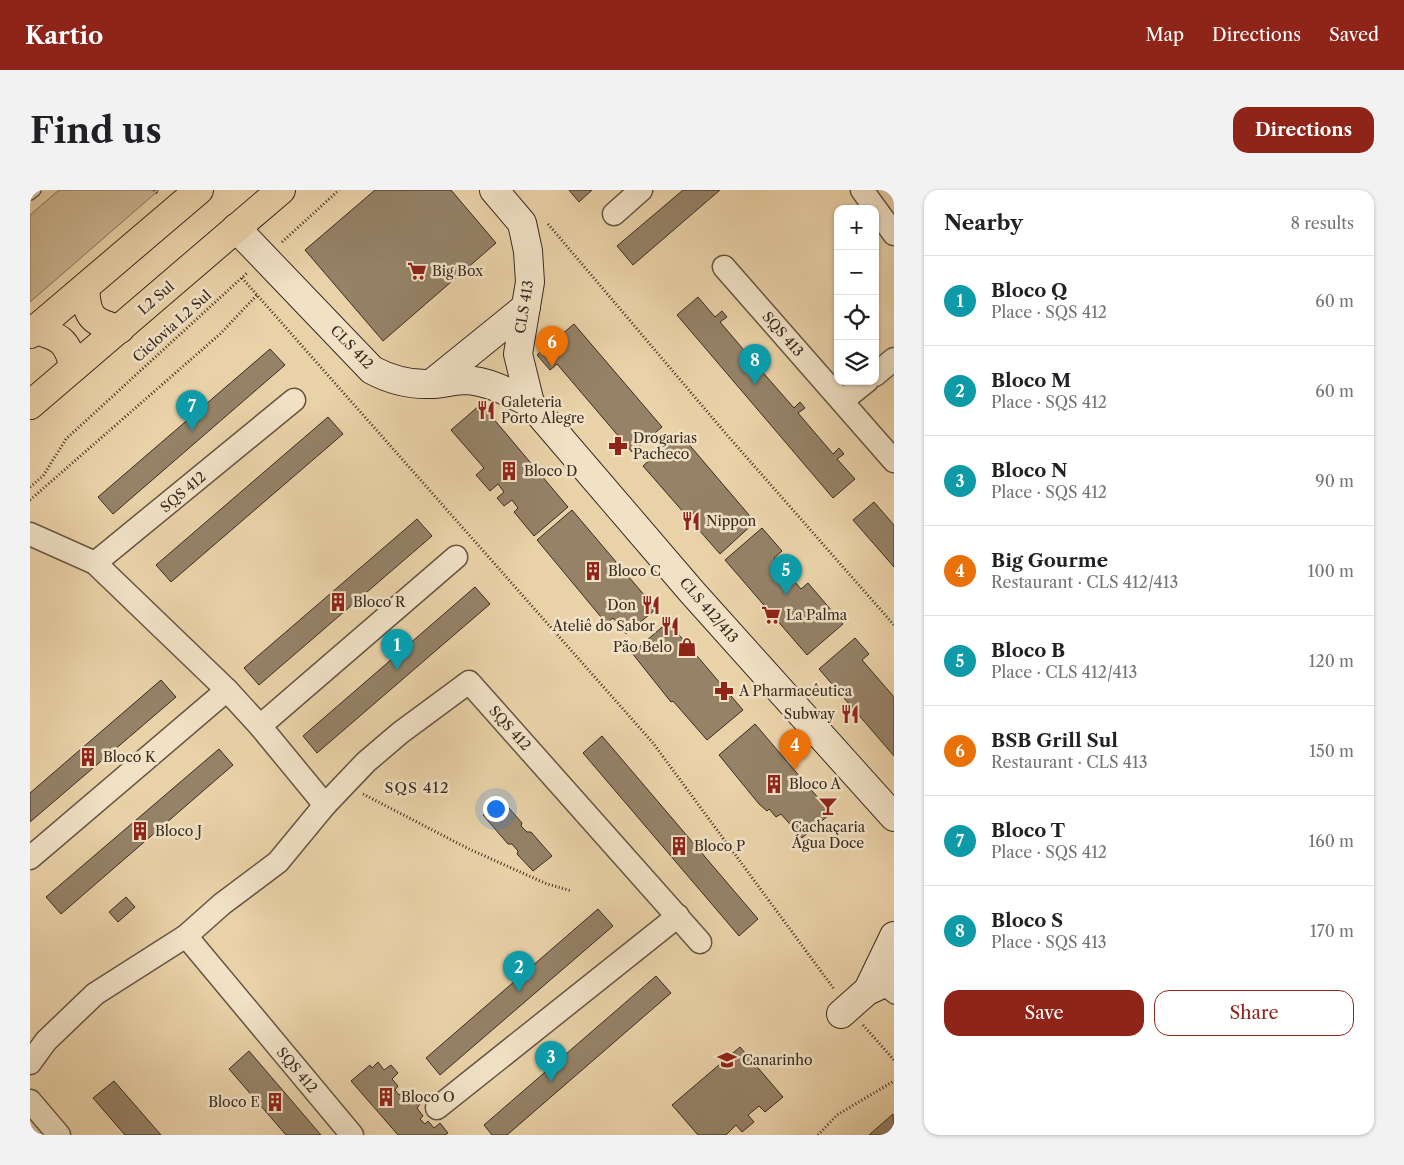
<!DOCTYPE html>
<meta charset="utf-8">
<style>
:root{--surface:#fff;--page:#f2f2f2;--text:#202124;--muted:#757577;--line:#e0e0e0;--accent:#8f2418}
body{margin:0;font-family:"Libre Caslon Text",serif;background:var(--page);color:var(--text)}
.controls{position:absolute;right:15px;top:15px;display:grid;overflow:hidden;border-radius:10px;box-shadow:0 1px 4px #0004}
.controls button{width:45px;height:45px;display:grid;place-items:center;padding:0;border:0;border-bottom:1px solid var(--line);background:var(--surface);color:var(--text);font:25px sans-serif}
.you{position:absolute;left:465px;top:618px;width:18px;height:18px;margin:-12px;border:4px solid #fff;border-radius:50%;background:#1a73e8;box-shadow:0 0 0 8px #1a73e833}
.badge{display:grid;place-items:center;width:32px;height:32px;border-radius:50%;background:var(--accent);color:#fff;font-size:16px;font-weight:700}
.pin{position:absolute;translate:-50% -41px;filter:drop-shadow(0 1px 2px #0008)}
.pin::after{content:'';position:absolute;top:26px;width:18px;height:15px;background:inherit;clip-path:polygon(0 0,100% 0,50% 100%)}
.list{margin:0;padding:0;list-style:none}
h2{display:flex;justify-content:space-between;align-items:center;height:65px;margin:0;padding:0 20px;font-size:21px}
h2 small{font-size:16px;font-weight:400;color:var(--muted)}
.list li{display:grid;grid-template-columns:32px 1fr auto;gap:15px;align-items:center;box-sizing:border-box;height:90px;padding:0 20px;border-top:1px solid var(--line)}
.list b{display:block;font-size:19px;white-space:nowrap}
.list p{margin:0;font-size:16px;white-space:nowrap;color:var(--muted)}
.list em{font-size:16px;font-style:normal;color:var(--muted)}
.actions{display:flex;gap:10px;padding:15px 20px}
.actions a{flex:1;padding:11px 0;border:1px solid var(--accent);border-radius:15px;text-align:center;font-size:18px;color:var(--accent)}
.actions .main{background:var(--accent);color:#fff}
.icon{flex:none;width:28px;height:28px;fill:none;stroke:currentColor;stroke-width:2;stroke-linecap:round;stroke-linejoin:round}
.map{position:relative;flex:none;width:864px;height:945px;overflow:hidden;border-radius:15px}
header{display:flex;align-items:center;gap:30px;box-sizing:border-box;height:70px;padding:0 25px;background:var(--accent);color:#fff}
header strong{font-size:24px}
nav{display:flex;gap:28px;margin-inline-start:auto;font-size:18px}
.intro{display:flex;align-items:center;justify-content:space-between;box-sizing:border-box;height:120px;padding:0 30px}
h1{margin:0;font-size:35px}
.button{padding:12px 22px;border-radius:15px;background:var(--accent);color:#fff;font-size:18px;font-weight:700}
main{display:flex;gap:30px;padding:0 30px}
aside{flex:1;background:var(--surface);border-radius:15px;box-shadow:0 1px 4px #0004}
.map>svg:first-child{display:block}
.green{fill:#ccb691;stroke:#827059}
.building{fill:#958267;stroke:#382b21}
.lines{fill:none;stroke-linecap:round;stroke-linejoin:round}
.lane-casing{stroke:#645543;stroke-width:14}
.street-casing{stroke:#645543;stroke-width:25}
.secondary-casing{stroke:#382b21;stroke-width:30}
.primary-casing{stroke:#382b21;stroke-width:30}
.path{stroke:#382b21;stroke-width:3;stroke-dasharray:1 2.5;stroke-linecap:butt}
.lane{stroke:#f1e2c6;stroke-width:11}
.street{stroke:#f1e2c6;stroke-width:22}
.secondary{stroke:#f1e2c6;stroke-width:28}
.primary{stroke:#ead2a8;stroke-width:28}
.labels{text-anchor:middle;dominant-baseline:central;stroke-width:5;stroke-linejoin:round;paint-order:stroke}
.poi-label{font-size:14px;fill:#382b21;stroke:#f1e2c6;text-anchor:start}
.street-label{font-size:14px;fill:#382b21;stroke:#f1e2c6}
.neighbourhood-label{font-size:15px;letter-spacing:1px;fill:#382b21;stroke:#f1e2c6}
</style>
<header>
<strong>Kartio</strong>
<nav><a>Map</a><a>Directions</a><a>Saved</a></nav>
</header>
<div class="intro"><h1>Find us</h1><a class="button">Directions</a></div>
<main>
<div class="map">
<svg width="864" height="945" viewBox="0 0 864 945">
<rect width="100%" height="100%" fill="#ead2a8"/>
<filter id="stains"><feTurbulence type="fractalNoise" baseFrequency=".004" numOctaves="4"/><feColorMatrix values="0 0 0 0 .2 0 0 0 0 .09 0 0 0 0 .02 0 0 0 .5 -.17"/></filter>
<radialGradient id="worn" r=".72"><stop offset=".6" stop-color="#630" stop-opacity="0"/><stop offset="1" stop-color="#630" stop-opacity=".3"/></radialGradient>
<polygon class="green" points="29,0 129,0 0,112 0,25"/>
<g class="building">
<polygon points="345,0 421,0 466,53 353,151 275,60"/>
<polygon points="539,0 562,0 549,12"/>
<polygon points="653,0 690,0 603,75 587,56"/>
<polygon points="668,107 685,127 692,121 697,127 690,132 725,173 731,167 736,172 729,178 764,218 770,212 775,218 768,223 803,264 809,258 814,264 807,269 825,289 803,308 647,125"/>
<polygon points="544,134 632,237 602,262 527,174 520,180 507,165"/>
<polygon points="240,159 255,175 83,324 68,307"/>
<polygon points="451,214 538,317 504,346 484,322 488,318 482,310 474,316 467,308 474,302 468,294 460,301 446,285 454,278 421,240"/>
<polygon points="298,227 313,244 141,392 126,375"/>
<polygon points="650,244 725,332 690,364 613,276"/>
<polygon points="844,312 864,335 864,377 823,330"/>
<polygon points="542,320 626,419 596,444 583,428 576,433 507,350"/>
<polygon points="387,329 402,346 229,495 214,478"/>
<polygon points="732,338 752,361 744,368 748,371 755,365 766,377 758,384 771,399 778,393 813,434 777,465 695,370"/>
<polygon points="445,397 460,414 287,563 273,546"/>
<polygon points="638,432 713,520 677,550 643,511 641,512 602,463"/>
<polygon points="825,448 839,464 832,470 864,507 864,566 789,479"/>
<polygon points="131,490 146,507 0,632 0,603"/>
<polygon points="725,534 801,623 772,648 751,624 746,627 739,619 737,621 729,614 689,565"/>
<polygon points="572,546 728,729 709,746 553,563"/>
<polygon points="189,559 203,575 31,724 16,707"/>
<polygon points="472,610 492,633 491,636 497,642 501,642 522,666 503,681 487,664 488,661 482,654 478,654 453,625"/>
<polygon points="96,707 105,717 88,732 79,722"/>
<polygon points="568,719 583,736 410,885 396,868"/>
<polygon points="626,786 641,803 477,945 462,945 454,935"/>
<polygon points="710,857 753,907 735,922 729,916 718,925 724,932 712,942 706,935 696,945 668,945 642,915"/>
<polygon points="219,861 291,945 256,945 199,879"/>
<polygon points="348,872 354,880 361,875 368,883 362,889 368,896 365,900 369,905 373,902 379,909 385,904 392,912 387,918 393,926 390,929 395,934 398,931 404,938 410,933 418,943 415,945 368,945 321,891 340,875 342,878"/>
<polygon points="84,891 131,945 95,945 63,908"/>
<polygon points="863,924 864,945 839,945"/>
</g>
<g class="lines">
<g class="lane-casing">
<g id="lane">
<polyline points="0,4 5,0"/>
<polyline points="848,796 864,808"/>
</g>
</g>
<g class="street-casing">
<g id="street">
<polyline points="832,0 864,44"/>
<polyline points="584,24 611,0"/>
<polyline points="694,77 864,271"/>
<polyline points="845,185 864,169"/>
<polyline points="812,211 837,191"/>
<polyline points="0,344 65,373 197,500 230,536 295,615"/>
<polyline points="65,373 264,210"/>
<polyline points="230,536 426,367"/>
<polyline points="0,668 197,500"/>
<polyline points="156,746 322,945"/>
<polyline points="0,873 16,851 65,804 156,746 192,714 248,672 295,615 336,572 370,543 439,492 670,752"/>
<polyline points="0,911 29,945"/>
<polyline points="407,918 648,726"/>
</g>
</g>
<g class="secondary-casing">
<g id="secondary">
<polyline points="464,0 492,33 498,61 500,92 488,164 500,213"/>
<path d="M 206,38 L 342,180 C 361,190 380,195 401,194 C 413,194 424,190 435,190 C 459,191 480,203 500,213 L 662,402 L 864,627"/>
<polyline points="401,194 496,117"/>
<polyline points="838,800 864,746"/>
<polyline points="811,824 837,801 848,796 864,783"/>
</g>
</g>
<g class="primary-casing">
<g id="primary">
<path d="M 55,98 C 57,127 61,132 90,139"/>
<path d="M 5,140 C 31,147 37,151 44,177"/>
<polyline points="0,144 169,0"/>
<polyline points="0,215 251,0"/>
</g>
</g>
<g class="path">
<polyline points="124,0 129,5"/>
<polyline points="518,34 697,245 864,435"/>
<polyline points="252,52 309,0"/>
<polyline points="212,88 623,553 804,799"/>
<polyline points="0,297 13,286 36,249 217,83"/>
<polyline points="0,310 190,144 227,105"/>
<polyline points="333,604 439,659 517,694 542,701"/>
<polyline points="833,835 864,870"/>
<polyline points="788,945 807,925 864,891"/>
</g>
<use href="#lane" class="lane"/>
<use href="#street" class="street"/>
<use href="#secondary" class="secondary"/>
<use href="#primary" class="primary"/>
</g>
<defs>
<g id="supermarket-bare" transform="scale(1.5)"><path d="M-6-5.5h2.5l.6 2H6L4.5 2H-2.5L-4.4-4H-6ZM-1.5 3.2a1.3 1.3 0 1 0 .1 0ZM3 3.2a1.3 1.3 0 1 0 .1 0Z" fill="#8f2418" stroke="#f1e2c6" stroke-width="2.5" paint-order="stroke"/></g>
<g id="restaurant-bare" transform="scale(1.5)"><path d="M-5-6h1v4h1v-4h1v4h1v-4h1v5L-1.5 .5V6h-2V.5L-5-1ZM5-6V6H3V1.5H1.5Q1.5-4 5-6Z" fill="#8f2418" stroke="#f1e2c6" stroke-width="2.5" paint-order="stroke"/></g>
<g id="pharmacy-bare" transform="scale(1.5)"><path d="M-2-6h4v4h4v4h-4v4h-4v-4h-4v-4h4Z" fill="#8f2418" stroke="#f1e2c6" stroke-width="2.5" paint-order="stroke"/></g>
<g id="building-bare" transform="scale(1.5)"><path d="M-4-6H4V6H1V3H-1V6H-4ZM-2.5-4.3h1.7v1.8h-1.7ZM.8-4.3h1.7v1.8H.8ZM-2.5-1h1.7V.8h-1.7ZM.8-1h1.7V.8H.8Z" fill="#8f2418" stroke="#f1e2c6" stroke-width="2.5" paint-order="stroke"/></g>
<g id="shop-bare" transform="scale(1.5)"><path d="M-5-2.5h2.3a2.7 3.5 0 0 1 5.4 0H5L5.5 6h-11ZM-1.5-2.5h3a1.5 2.3 0 0 0-3 0Z" fill="#8f2418" stroke="#f1e2c6" stroke-width="2.5" paint-order="stroke"/></g>
<g id="bar-bare" transform="scale(1.5)"><path d="M-6-5H6L.8 .8V4.5H3.5V6h-7V4.5H-.8V.8Z" fill="#8f2418" stroke="#f1e2c6" stroke-width="2.5" paint-order="stroke"/></g>
<g id="school-bare" transform="scale(1.5)"><path d="M0-5L7-2L0 1L-7-2ZM-4 1L0 2.5L4 1V4Q0 6-4 4Z" fill="#8f2418" stroke="#f1e2c6" stroke-width="2.5" paint-order="stroke"/></g>
</defs>
<g fill-rule="evenodd">
<use href="#supermarket-bare" x="387" y="81"/>
<use href="#restaurant-bare" x="456" y="220"/>
<use href="#pharmacy-bare" x="588" y="256"/>
<use href="#building-bare" x="479" y="281"/>
<use href="#restaurant-bare" x="661" y="331"/>
<use href="#building-bare" x="563" y="381"/>
<use href="#building-bare" x="308" y="412"/>
<use href="#restaurant-bare" x="621" y="415"/>
<use href="#supermarket-bare" x="741" y="425"/>
<use href="#restaurant-bare" x="640" y="436"/>
<use href="#shop-bare" x="657" y="457"/>
<use href="#pharmacy-bare" x="694" y="501"/>
<use href="#restaurant-bare" x="820" y="524"/>
<use href="#building-bare" x="58" y="567"/>
<use href="#building-bare" x="744" y="594"/>
<use href="#bar-bare" x="798" y="616"/>
<use href="#building-bare" x="110" y="641"/>
<use href="#building-bare" x="649" y="656"/>
<use href="#school-bare" x="697" y="870"/>
<use href="#building-bare" x="356" y="907"/>
<use href="#building-bare" x="245" y="912"/>
</g>
<g class="labels">
<g class="poi-label">
<text x="402" y="81">Big Box</text>
<text x="471" y="212">Galeteria<tspan x="471" dy="16">Porto Alegre</tspan></text>
<text x="603" y="248">Drogarias<tspan x="603" dy="16">Pacheco</tspan></text>
<text x="494" y="281">Bloco D</text>
<text x="676" y="331">Nippon</text>
<text x="578" y="381">Bloco C</text>
<text x="323" y="412">Bloco R</text>
<text x="606" y="415" text-anchor="end">Don</text>
<text x="756" y="425">La Palma</text>
<text x="625" y="436" text-anchor="end">Ateliê do Sabor</text>
<text x="642" y="457" text-anchor="end">Pão Belo</text>
<text x="709" y="501">A Pharmacêutica</text>
<text x="805" y="524" text-anchor="end">Subway</text>
<text x="73" y="567">Bloco K</text>
<text x="759" y="594">Bloco A</text>
<text x="798" y="637" text-anchor="middle">Cachaçaria<tspan x="798" dy="16">Água Doce</tspan></text>
<text x="125" y="641">Bloco J</text>
<text x="664" y="656">Bloco P</text>
<text x="712" y="870">Canarinho</text>
<text x="371" y="907">Bloco O</text>
<text x="230" y="912" text-anchor="end">Bloco E</text>
</g>
<g class="street-label">
<text transform="translate(126 108) rotate(-41)">L2 Sul</text>
<text transform="translate(494 117) rotate(-81)">CLS 413</text>
<text transform="translate(142 136) rotate(-42)">Ciclovia L2 Sul</text>
<text transform="translate(753 144) rotate(49)">SQS 413</text>
<text transform="translate(322 157) rotate(46)">CLS 412</text>
<text transform="translate(153 302) rotate(-40)">SQS 412</text>
<text transform="translate(679 420) rotate(49)">CLS 412/413</text>
<text transform="translate(480 538) rotate(48)">SQS 412</text>
<text transform="translate(267 880) rotate(50)">SQS 412</text>
</g>
<g class="neighbourhood-label">
<text x="387" y="597">SQS 412</text>
</g>
</g>
<rect width="100%" height="100%" filter="url(#stains)"/>
<rect width="100%" height="100%" fill="url(#worn)"/>
</svg>
<div class="controls">
<button>+</button>
<button>−</button>
<button><svg class="icon" aria-label="locate" viewBox="0 0 24 24"><circle cx="12" cy="12" r="6"/><path d="M12 2v4M12 18v4M2 12h4M18 12h4"/></svg></button>
<button><svg class="icon" aria-label="layers" viewBox="0 0 24 24"><path d="M12 4l9 5-9 5-9-5zM3 14l9 5 9-5"/></svg></button>
</div>
<div class="you"></div>
<div class="pin badge" style="left:367px;top:480px;background:#0f9aa8">1</div>
<div class="pin badge" style="left:489px;top:802px;background:#0f9aa8">2</div>
<div class="pin badge" style="left:521px;top:892px;background:#0f9aa8">3</div>
<div class="pin badge" style="left:765px;top:580px;background:#e8710a">4</div>
<div class="pin badge" style="left:756px;top:405px;background:#0f9aa8">5</div>
<div class="pin badge" style="left:522px;top:177px;background:#e8710a">6</div>
<div class="pin badge" style="left:162px;top:241px;background:#0f9aa8">7</div>
<div class="pin badge" style="left:725px;top:195px;background:#0f9aa8">8</div>
</div>
<aside>
<h2>Nearby<small>8 results</small></h2>
<ul class="list">
<li><span class="badge" style="background:#0f9aa8">1</span><div><b>Bloco Q</b><p>Place · SQS 412</p></div><em>60 m</em></li>
<li><span class="badge" style="background:#0f9aa8">2</span><div><b>Bloco M</b><p>Place · SQS 412</p></div><em>60 m</em></li>
<li><span class="badge" style="background:#0f9aa8">3</span><div><b>Bloco N</b><p>Place · SQS 412</p></div><em>90 m</em></li>
<li><span class="badge" style="background:#e8710a">4</span><div><b>Big Gourme</b><p>Restaurant · CLS 412/413</p></div><em>100 m</em></li>
<li><span class="badge" style="background:#0f9aa8">5</span><div><b>Bloco B</b><p>Place · CLS 412/413</p></div><em>120 m</em></li>
<li><span class="badge" style="background:#e8710a">6</span><div><b>BSB Grill Sul</b><p>Restaurant · CLS 413</p></div><em>150 m</em></li>
<li><span class="badge" style="background:#0f9aa8">7</span><div><b>Bloco T</b><p>Place · SQS 412</p></div><em>160 m</em></li>
<li><span class="badge" style="background:#0f9aa8">8</span><div><b>Bloco S</b><p>Place · SQS 413</p></div><em>170 m</em></li>
</ul>
<div class="actions"><a class="main">Save</a><a>Share</a></div>
</aside>
</main>
